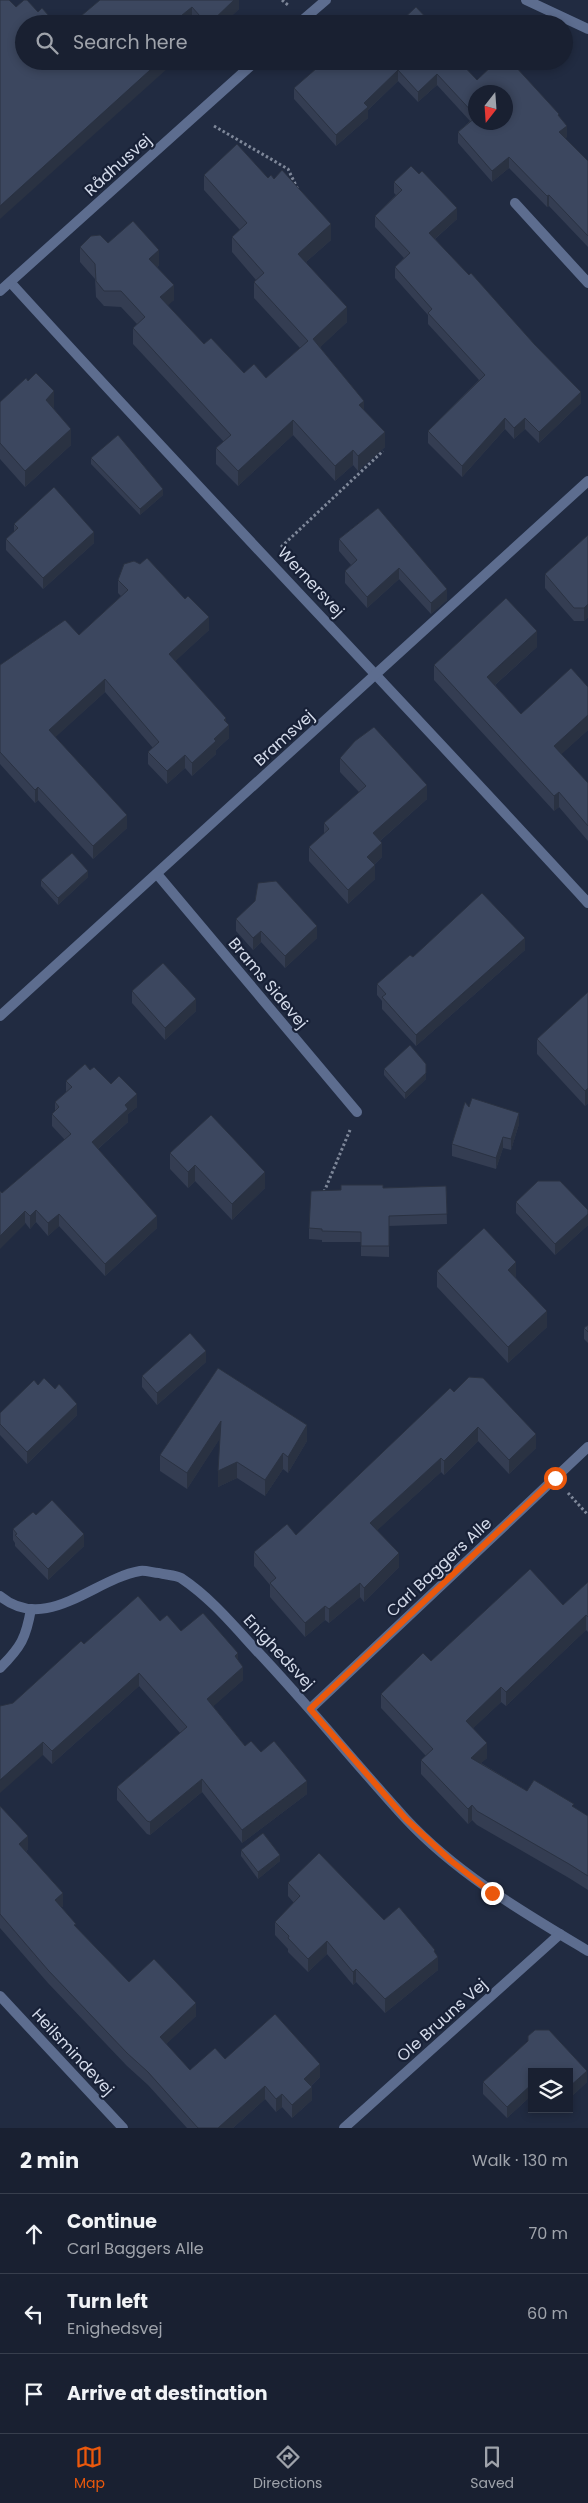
<!DOCTYPE html>
<meta charset="utf-8">
<style>
:root{--surface:#192031;--page:#222839;--text:#f1f3f6;--muted:#9fa3ab;--line:#373e4d;--accent:#ea580c}
body{margin:0;font-family:Poppins,sans-serif;background:var(--page);color:var(--text)}
.controls{position:absolute;right:15px;bottom:15px;display:grid;overflow:hidden;border-radius:0px;box-shadow:0 2px 8px #0003}
.controls button{width:45px;height:45px;display:grid;place-items:center;padding:0;border:0;border-bottom:1px solid var(--line);background:var(--surface);color:var(--text);font:25px sans-serif}
.compass{position:absolute;left:468px;top:85px;width:45px;height:45px;border-radius:50%;background:var(--surface);box-shadow:0 2px 8px #0003;rotate:197deg}
.stop{position:absolute;width:15px;height:15px;margin:-11px;border:4px solid #ea580c;border-radius:50%;background:#fff}
.stop.end{background:#ea580c;border-color:#fff;box-shadow:0 1px 5px #0008}
.list{margin:0;padding:0;list-style:none}
h2{display:flex;justify-content:space-between;align-items:center;height:65px;margin:0;padding:0 20px;font-size:21px}
h2 small{font-size:16px;font-weight:400;color:var(--muted)}
.list li{display:grid;grid-template-columns:32px 1fr auto;gap:15px;align-items:center;box-sizing:border-box;height:80px;padding:0 20px;border-top:1px solid var(--line)}
.list b{display:block;font-size:19px;white-space:nowrap}
.list p{margin:0;font-size:16px;white-space:nowrap;color:var(--muted)}
.list em{font-size:16px;font-style:normal;color:var(--muted)}
.icon{flex:none;width:28px;height:28px;fill:none;stroke:currentColor;stroke-width:2;stroke-linecap:round;stroke-linejoin:round}
.map{position:relative;flex:none;width:588px;height:2128px;overflow:hidden}
.search{position:absolute;background:var(--surface);box-shadow:0 2px 8px #0003;left:15px;right:15px;top:15px;height:55px;display:flex;align-items:center;gap:12px;box-sizing:border-box;padding:0 18px;border-radius:28px;color:var(--muted);font-size:19px}
.sheet{height:305px;background:var(--surface)}
nav{display:flex;justify-content:space-around;align-items:center;box-sizing:border-box;height:70px;border-top:1px solid var(--line);background:var(--surface);font-size:14px;color:var(--muted)}
nav a{display:grid;justify-items:center;gap:2px}
nav .on{color:var(--accent)}
.map>svg:first-child{display:block}
.lines{fill:none;stroke-linecap:round;stroke-linejoin:round}
.path{stroke:#7e8799;stroke-width:3;stroke-dasharray:2.5 2.5;stroke-linecap:butt}
.minor{stroke:#5d6d8f;stroke-width:10}
.tertiary{stroke:#5d6d8f;stroke-width:10}
.wall{fill:#343d52;fill-rule:evenodd}
.shaded-wall{fill:#2a3242}
.building{fill:#3c475f;stroke:#2a3242}
.route{stroke:#ea580c;stroke-width:6}
.labels{text-anchor:middle;dominant-baseline:central;stroke-width:4.5;stroke-linejoin:round;paint-order:stroke}
.street-label{font-size:16px;fill:#d4dbea;stroke:#182137}
</style>
<div class="map">
<svg width="588" height="2128" viewBox="0 0 588 2128">
<rect width="100%" height="100%" fill="#212b41"/>
<g class="lines">
<g class="path">
<polyline points="282,0 288,5"/>
<polyline points="214,126 288,169 299,192"/>
<polyline points="281,547 383,451"/>
<polyline points="324,1192 350,1130"/>
<polyline points="568,1493 588,1515"/>
</g>
<g class="minor">
<polyline points="515,203 588,283"/>
<path d="M 11,283 C 201,492 397,695 588,903"/>
<polyline points="157,874 357,1112"/>
<polyline points="0,1016 588,481"/>
<path d="M 0,1596 C 46,1634 94,1579 140,1571 C 146,1570 153,1573 159,1573 C 166,1575 175,1575 181,1578 C 211,1598 233,1625 257,1651 C 308,1705 355,1763 405,1818 C 457,1874 523,1912 588,1951"/>
<path d="M 0,1668 C 21,1647 26,1638 31,1609"/>
<polyline points="310,1709 588,1447"/>
<polyline points="0,1996 123,2128"/>
<polyline points="344,2128 560,1934"/>
</g>
<g class="tertiary">
<polyline points="526,0 588,29"/>
<polyline points="298,24 326,0"/>
<polyline points="0,291 256,61"/>
</g>
</g>
<g class="wall">
<polygon points="239,0 239,9 223,24 194,24 192,21 75,21"/>
<path d="M 354,63 L 477,80 L 559,117 L 567,137 L 565,138 L 588,161 L 588,247 L 549,206 L 547,207 L 509,168 L 492,182 L 458,143 L 458,132 L 470,121 L 437,85 L 418,102 L 398,81 L 368,110 L 368,118 L 336,146 L 294,99 L 294,88 ZM 476,92 L 506,122 L 476,122 Z"/>
<polygon points="204,175 268,178 331,240 306,262 347,322 320,347 364,410 385,447 358,471 353,465 335,481 293,435 238,486 216,464 216,448 224,442 133,344 133,328 137,324 121,307 104,306 96,297 95,279 80,262 80,247 108,243 159,265 157,267 174,300 167,305 204,344 244,373 266,378 300,348 254,298 254,282 256,280 232,252 232,237 240,230 204,190"/>
<polygon points="394,182 457,219 435,239 581,403 539,443 525,429 514,439 505,429 462,477 428,443 428,431 479,380 428,324 428,315 395,278 395,267 404,258 375,227 375,216 396,195 394,193"/>
<polygon points="0,402 54,407 53,408 71,445 25,487 0,459"/>
<polygon points="91,458 163,495 140,515 91,464"/>
<polygon points="378,508 447,600 431,614 399,579 367,608 345,583 345,571 351,565 339,551 339,539"/>
<polygon points="14,524 94,543 43,589 6,550 6,539 14,532"/>
<polygon points="588,535 588,617 584,621 574,621 545,588 545,574"/>
<polygon points="118,580 209,630 175,661 226,722 229,738 216,750 216,754 192,776 185,768 167,784 148,764 148,752 153,748 105,692 55,737 127,828 93,859 38,800 35,803 0,764 0,665 79,635 121,596 118,593"/>
<polygon points="537,647 495,685 521,714 588,687 588,730 561,754 588,783 588,841 559,807 554,811 434,680 434,665"/>
<polygon points="340,758 427,799 380,841 382,857 374,865 375,879 348,904 309,861 309,847 324,834 324,823 359,792 340,772"/>
<polygon points="88,877 58,905 41,886 41,880"/>
<polygon points="236,919 317,938 285,968 261,942 253,950 236,931"/>
<polygon points="525,950 416,1046 382,1009 382,1001 377,995 377,984 413,957"/>
<polygon points="132,991 196,1011 165,1040 132,1003"/>
<polygon points="588,992 588,1103 585,1106 537,1054 537,1039"/>
<polygon points="384,1069 426,1079 405,1099 384,1075"/>
<polygon points="90,1070 137,1107 128,1114 128,1122 98,1149 157,1228 105,1276 59,1226 48,1236 36,1222 30,1229 2,1193 65,1140 52,1126 52,1114 55,1111 55,1102 66,1092 66,1081"/>
<polygon points="469,1107 519,1124 511,1150 503,1148 496,1169 452,1156 452,1144"/>
<polygon points="170,1153 265,1188 232,1220 195,1181 188,1188 170,1169"/>
<polygon points="446,1186 447,1224 389,1226 389,1257 361,1256 361,1242 322,1242 322,1240 309,1239 309,1228 383,1188"/>
<polygon points="516,1202 588,1210 588,1225 555,1255 516,1213"/>
<polygon points="437,1271 516,1278 547,1327 508,1363 437,1287"/>
<polygon points="588,1325 588,1343 584,1339 584,1328"/>
<polygon points="206,1362 157,1405 142,1387 142,1376"/>
<polygon points="218,1368 307,1441 288,1473 283,1469 265,1496 237,1478 218,1487 220,1438 187,1489 160,1471 160,1455"/>
<polygon points="38,1385 77,1415 27,1464 0,1435 0,1413"/>
<polygon points="454,1392 536,1448 509,1474 478,1441 444,1475 441,1472 377,1530 399,1567 364,1602 360,1597 329,1623 325,1620 305,1637 270,1597 270,1585 254,1566 254,1552 296,1535"/>
<polygon points="36,1515 84,1546 48,1580 15,1546 15,1543 13,1540 13,1529"/>
<polygon points="588,1582 588,1632 586,1630 506,1706 501,1702 473,1728 487,1758 481,1763 527,1791 574,1808 588,1816 588,1890 569,1878 477,1825 472,1820 468,1824 421,1774 421,1760 426,1756 381,1708 381,1694 431,1661 563,1605"/>
<polygon points="160,1621 181,1631 238,1661 243,1680 213,1706 245,1746 261,1752 307,1794 242,1843 202,1792 150,1835 147,1834 117,1800 117,1787 180,1733 139,1686 52,1764 43,1755 13,1703 84,1644"/>
<polygon points="0,1806 28,1849 26,1851 63,1906 61,1908 76,1928 129,1982 196,2016 166,2044 190,2070 225,2059 320,2077 311,2086 312,2100 292,2118 282,2107 276,2112 265,2099 233,2128 187,2128 148,2085 127,2066 48,1983 0,1928"/>
<polygon points="241,1850 280,1861 258,1879 241,1856"/>
<polygon points="288,1883 384,1920 435,1953 438,1970 385,2013 356,1982 353,1985 327,1954 308,1972 288,1952 288,1949 275,1935 275,1922 294,1903 288,1896"/>
<polygon points="528,2041 587,2082 569,2099 569,2072 532,2072 532,2095 507,2118 483,2094 483,2082"/>
</g>
<g class="shaded-wall">
<polygon points="234,0 239,0 239,9 223,24 209,24"/>
<polygon points="192,7 192,21 188,24 171,24"/>
<polygon points="160,61 168,61 168,68 0,219 0,206"/>
<polygon points="398,70 398,81 368,110 368,118 336,146 336,135 364,103"/>
<polygon points="437,74 437,85 418,102 418,92"/>
<polygon points="567,126 567,137 559,143 559,132"/>
<polygon points="509,157 509,168 492,182 492,171"/>
<polygon points="549,195 549,206 547,207 547,196"/>
<polygon points="457,208 457,219 429,244 429,233"/>
<polygon points="331,224 331,240 298,269 298,254"/>
<polygon points="159,250 159,265 149,274 149,259"/>
<polygon points="174,285 174,300 160,313 160,297"/>
<polygon points="347,307 347,322 313,354 313,339"/>
<polygon points="54,391 54,407 46,416 46,400"/>
<polygon points="581,392 581,403 539,443 539,432"/>
<polygon points="364,401 364,416 359,405"/>
<polygon points="505,418 505,429 462,477 462,466"/>
<polygon points="525,418 525,429 514,439 514,428"/>
<polygon points="293,420 293,435 238,486 238,471"/>
<polygon points="71,429 71,445 25,487 25,471"/>
<polygon points="385,432 385,447 358,471 358,456"/>
<polygon points="353,450 353,465 335,481 335,466"/>
<polygon points="163,489 163,495 140,515 140,509"/>
<polygon points="94,532 94,543 43,589 43,578"/>
<polygon points="399,568 399,579 367,608 367,597"/>
<polygon points="447,589 447,600 431,614 431,603"/>
<polygon points="588,604 588,617 584,621 584,608"/>
<polygon points="209,617 209,630 169,667 169,654"/>
<polygon points="537,631 537,647 487,692 487,677"/>
<polygon points="105,679 105,692 49,743 49,730"/>
<polygon points="588,715 588,730 554,761 554,746"/>
<polygon points="226,718 226,728 229,725 229,738 216,750 216,754 192,776 192,763 214,739 224,720"/>
<polygon points="185,755 185,768 167,784 167,771"/>
<polygon points="427,785 427,799 373,847 373,833"/>
<polygon points="38,787 38,800 35,803 35,790"/>
<polygon points="559,792 559,807 554,811 554,796"/>
<polygon points="127,815 127,828 93,859 93,846"/>
<polygon points="382,843 382,857 367,871 367,857"/>
<polygon points="375,865 375,879 348,904 348,890"/>
<polygon points="88,871 88,877 58,905 58,898"/>
<polygon points="317,926 317,938 285,968 285,956"/>
<polygon points="261,931 261,942 253,950 253,938"/>
<polygon points="525,938 525,950 416,1046 416,1035"/>
<polygon points="196,999 196,1011 165,1040 165,1028"/>
<polygon points="426,1073 426,1079 405,1099 405,1093"/>
<polygon points="588,1088 588,1103 585,1106 585,1091"/>
<polygon points="137,1094 137,1107 128,1114 128,1122 92,1154 92,1142 125,1105"/>
<polygon points="519,1113 519,1124 511,1150 511,1139"/>
<polygon points="503,1137 503,1148 496,1169 496,1158"/>
<polygon points="195,1165 195,1181 188,1188 188,1172"/>
<polygon points="265,1172 265,1188 232,1220 232,1204"/>
<polygon points="36,1210 36,1222 30,1229 30,1216"/>
<polygon points="25,1211 25,1224 0,1249 0,1236"/>
<polygon points="59,1214 59,1226 48,1236 48,1223"/>
<polygon points="588,1214 588,1225 555,1255 555,1244"/>
<polygon points="157,1216 157,1228 105,1276 105,1264"/>
<polygon points="516,1262 516,1278 508,1286 508,1270"/>
<polygon points="547,1311 547,1327 508,1363 508,1347"/>
<polygon points="206,1351 206,1362 157,1405 157,1393"/>
<polygon points="77,1404 77,1415 27,1464 27,1452"/>
<polygon points="221,1421 221,1437 187,1489 187,1473"/>
<polygon points="307,1425 307,1441 288,1473 288,1457"/>
<polygon points="478,1427 478,1441 444,1475 444,1461"/>
<polygon points="536,1434 536,1448 509,1474 509,1460"/>
<polygon points="283,1453 283,1469 265,1496 265,1480"/>
<polygon points="441,1458 441,1472 370,1537 370,1523"/>
<polygon points="237,1462 237,1478 218,1487 218,1471"/>
<polygon points="84,1534 84,1546 48,1580 48,1569"/>
<polygon points="399,1553 399,1567 364,1602 364,1588"/>
<polygon points="360,1583 360,1597 329,1623 329,1609"/>
<polygon points="325,1606 325,1620 305,1637 305,1623"/>
<polygon points="586,1615 586,1630 506,1706 506,1692"/>
<polygon points="238,1653 238,1666 235,1656"/>
<polygon points="243,1667 243,1680 207,1712 207,1699"/>
<polygon points="139,1673 139,1686 52,1764 52,1751"/>
<polygon points="501,1687 501,1702 466,1735 466,1721"/>
<polygon points="43,1742 43,1755 0,1793 0,1780"/>
<polygon points="487,1743 487,1758 471,1772 471,1758"/>
<polygon points="202,1779 202,1792 150,1835 150,1822"/>
<polygon points="307,1781 307,1794 242,1843 242,1830"/>
<polygon points="472,1805 472,1820 468,1824 468,1809"/>
<polygon points="28,1836 28,1849 19,1857 19,1844"/>
<polygon points="280,1855 280,1861 258,1879 258,1872"/>
<polygon points="63,1893 63,1906 55,1913 55,1900"/>
<polygon points="327,1941 327,1954 308,1972 308,1959"/>
<polygon points="435,1950 435,1959 438,1957 438,1970 385,2013 385,1999"/>
<polygon points="356,1969 356,1982 353,1985 353,1972"/>
<polygon points="196,2003 196,2016 160,2050 160,2037"/>
<polygon points="320,2064 320,2077 304,2092 304,2079"/>
<polygon points="587,2071 587,2082 569,2099 569,2087"/>
<polygon points="532,2084 532,2095 507,2118 507,2107"/>
<polygon points="265,2086 265,2099 233,2128 218,2128"/>
<polygon points="312,2087 312,2100 292,2118 292,2105"/>
<polygon points="282,2094 282,2107 276,2112 276,2099"/>
</g>
<g class="building">
<polygon points="0,0 9,0 16,7 24,0 27,0 38,12 42,8 56,24 24,24 24,61 160,61 0,206"/>
<polygon points="100,0 234,0 209,24 207,24 192,7 171,24 65,24 72,18 75,21"/>
<polygon points="416,7 432,24 398,24"/>
<polygon points="325,61 352,61 354,63 356,61 459,61 477,80 497,61 510,61 515,66 559,114 558,115 567,126 559,132 588,161 588,236 549,195 547,196 509,157 492,171 458,132 476,117 476,122 506,122 506,92 476,92 476,116 437,74 418,92 398,70 364,103 368,107 336,135 294,88"/>
<polygon points="237,144 268,178 271,175 274,179 282,170 331,224 298,254 347,307 313,339 364,401 359,405 385,432 358,456 353,450 335,466 293,420 238,471 216,448 231,435 133,328 145,317 121,291 104,291 96,281 95,264 80,247 91,236 100,235 108,243 133,221 159,250 149,259 174,285 160,297 204,344 211,338 244,373 254,364 266,378 308,341 254,282 264,273 232,237 247,223 204,175"/>
<polygon points="411,166 419,174 422,171 457,208 429,233 469,275 471,273 535,345 581,392 539,432 525,418 514,428 505,418 462,466 428,431 485,375 428,313 432,309 395,267 410,253 375,216 402,190 394,182"/>
<polygon points="36,373 54,391 46,400 71,429 25,471 0,443 0,402 26,378 28,381"/>
<polygon points="118,435 163,489 140,509 91,458"/>
<polygon points="54,487 94,532 43,578 6,539 18,528 14,524"/>
<polygon points="378,508 447,589 431,603 399,568 367,597 345,571 357,560 339,539"/>
<polygon points="588,535 588,604 584,608 574,608 545,574"/>
<polygon points="147,558 185,599 188,596 209,617 169,654 226,718 224,720 229,725 214,739 216,741 192,763 185,755 167,771 148,752 159,742 105,679 49,730 127,815 93,846 38,787 35,790 0,752 0,665 65,620 79,635 128,590 118,580 124,564 134,561 140,564"/>
<polygon points="506,598 537,631 487,677 521,714 571,668 588,687 588,715 554,746 588,783 588,826 559,792 554,796 434,665"/>
<polygon points="374,727 427,785 373,833 382,843 367,857 375,865 348,890 309,847 329,829 324,823 366,786 340,758 355,741"/>
<polygon points="72,853 88,871 58,898 41,880"/>
<polygon points="276,881 317,926 285,956 261,931 253,938 236,919 255,901 258,883"/>
<polygon points="482,893 525,938 416,1035 382,997 386,994 377,984 410,955 413,957"/>
<polygon points="163,963 196,999 165,1028 132,991"/>
<polygon points="588,992 588,1088 585,1091 537,1039"/>
<polygon points="410,1045 426,1064 426,1073 405,1093 384,1069"/>
<polygon points="85,1064 90,1070 94,1067 111,1084 119,1076 137,1094 125,1105 128,1109 92,1142 157,1216 105,1264 59,1214 48,1223 36,1210 30,1216 25,1211 0,1236 0,1191 2,1193 71,1134 52,1114 59,1107 55,1102 72,1087 66,1081"/>
<polygon points="472,1098 519,1113 511,1139 503,1137 496,1158 452,1144 465,1102 469,1107"/>
<polygon points="211,1115 265,1172 232,1204 195,1165 188,1172 170,1153"/>
<polygon points="538,1181 560,1181 588,1210 588,1214 555,1244 516,1202"/>
<polygon points="341,1185 383,1185 383,1188 446,1186 447,1214 389,1216 389,1246 361,1246 361,1232 322,1231 322,1229 309,1228 311,1191 341,1190"/>
<polygon points="484,1228 516,1262 508,1270 547,1311 508,1347 437,1271"/>
<polygon points="588,1325 588,1332 584,1328"/>
<polygon points="190,1333 206,1351 157,1393 142,1376"/>
<polygon points="218,1368 307,1425 288,1457 283,1453 265,1480 237,1462 218,1471 221,1421 187,1473 160,1455"/>
<polygon points="469,1377 483,1378 536,1434 509,1460 478,1427 444,1461 441,1458 370,1523 399,1553 364,1588 360,1583 329,1609 325,1606 305,1623 270,1583 276,1578 254,1552 287,1524 296,1535 450,1388 454,1392"/>
<polygon points="44,1378 55,1389 59,1384 77,1404 27,1452 0,1424 0,1413 34,1380 38,1385"/>
<polygon points="52,1500 84,1534 48,1569 15,1535 17,1534 13,1529 33,1512 36,1515"/>
<polygon points="530,1569 563,1605 588,1582 588,1617 586,1615 506,1692 501,1687 466,1721 487,1743 471,1758 527,1791 534,1780 574,1804 572,1806 588,1816 588,1876 569,1864 477,1811 472,1805 468,1809 421,1760 433,1749 381,1694 423,1653 431,1661"/>
<polygon points="138,1596 160,1621 167,1615 181,1631 203,1613 238,1653 235,1656 243,1667 207,1699 245,1746 251,1741 261,1752 274,1741 307,1781 242,1830 202,1779 150,1822 147,1821 117,1787 187,1727 139,1673 52,1751 43,1742 0,1780 0,1706 13,1703 81,1641 84,1644"/>
<polygon points="0,1806 28,1836 19,1844 63,1893 55,1900 76,1924 74,1925 129,1982 154,1959 196,2003 160,2037 190,2070 215,2048 225,2059 275,2014 320,2064 304,2079 312,2087 292,2105 282,2094 276,2099 265,2086 218,2128 198,2128 148,2072 127,2053 48,1970 0,1914"/>
<polygon points="263,1833 280,1855 258,1872 241,1850"/>
<polygon points="319,1853 384,1920 399,1907 435,1950 434,1951 438,1957 385,1999 356,1969 353,1972 327,1941 308,1959 288,1938 289,1936 275,1922 300,1896 288,1883"/>
<polygon points="535,2030 549,2030 587,2071 569,2087 569,2072 532,2072 532,2084 507,2107 483,2082 528,2041 528,2036"/>
</g>
<g class="lines">
<polyline class="route" points="492,1893 450,1860 406,1819 310,1709 555,1478"/>
</g>
<g class="labels">
<g class="street-label">
<text transform="translate(118 165) rotate(-42)">Rådhusvej</text>
<text transform="translate(311 582) rotate(47)">Wernersvej</text>
<text transform="translate(284 738) rotate(-42)">Bramsvej</text>
<text transform="translate(268 983) rotate(50)">Brams Sidevej</text>
<text transform="translate(439 1567) rotate(-43)">Carl Baggers Alle</text>
<text transform="translate(279 1652) rotate(47)">Enighedsvej</text>
<text transform="translate(442 2020) rotate(-42)">Ole Bruuns Vej</text>
<text transform="translate(73 2052) rotate(47)">Heilsmindevej</text>
</g>
</g>
</svg>
<div class="controls">
<button><svg class="icon" aria-label="layers" viewBox="0 0 24 24"><path d="M12 4l9 5-9 5-9-5zM3 14l9 5 9-5"/></svg></button>
</div>
<svg class="compass" viewBox="-18 -18 36 36"><path d="M0-13l5 13h-10z" fill="#e53935"/><path d="M0 13l5-13h-10z" fill="#9fa3ab"/></svg>
<div class="stop" style="left:555px;top:1478px"></div>
<div class="stop end" style="left:492px;top:1893px"></div>
<div class="search"><svg class="icon" aria-label="search" viewBox="0 0 24 24"><circle cx="10" cy="10" r="6"/><path d="M15 15l6 6"/></svg>Search here</div>
</div>
<section class="sheet">
<h2>2 min<small>Walk · 130 m</small></h2>
<ul class="list">
<li><svg class="icon" aria-label="ahead" viewBox="0 0 24 24"><path d="M12 20V5M6 11l6-6 6 6"/></svg><div><b>Continue</b><p>Carl Baggers Alle</p></div><em>70 m</em></li>
<li><svg class="icon" aria-label="left" viewBox="0 0 24 24"><path d="M17 20v-9H6M10 6l-5 5 5 5"/></svg><div><b>Turn left</b><p>Enighedsvej</p></div><em>60 m</em></li>
<li><svg class="icon" aria-label="arrive" viewBox="0 0 24 24"><path d="M6 21V4h12l-3 4 3 4H6"/></svg><div><b>Arrive at destination</b></div></li>
</ul>
</section>
<nav>
<a class="on"><svg class="icon" aria-label="map" viewBox="0 0 24 24"><path d="M3 6l6-2 6 2 6-2v14l-6 2-6-2-6 2zM9 4v14M15 6v14"/></svg>Map</a>
<a><svg class="icon" aria-label="directions" viewBox="0 0 24 24"><path d="M12 3l9 9-9 9-9-9zM9 14v-3h6M13 9l2 2-2 2"/></svg>Directions</a>
<a><svg class="icon" aria-label="saved" viewBox="0 0 24 24"><path d="M7 4h10v16l-5-4-5 4z"/></svg>Saved</a>
</nav>
